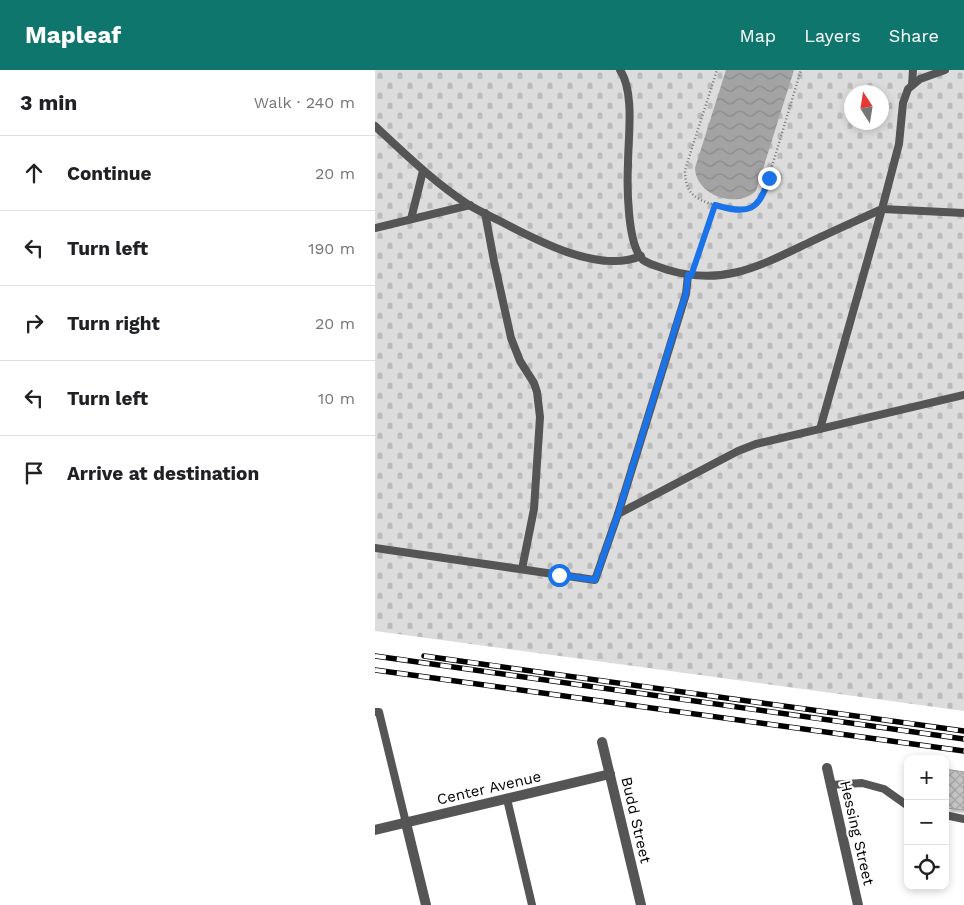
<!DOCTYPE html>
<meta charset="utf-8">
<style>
:root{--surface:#fff;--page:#f2f2f2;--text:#202124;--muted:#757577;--line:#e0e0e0;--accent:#0f766e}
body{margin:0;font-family:"Work Sans",sans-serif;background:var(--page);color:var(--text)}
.controls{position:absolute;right:15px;bottom:15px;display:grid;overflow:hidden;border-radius:10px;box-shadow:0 2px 8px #0003}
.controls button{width:45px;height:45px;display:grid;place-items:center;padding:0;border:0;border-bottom:1px solid var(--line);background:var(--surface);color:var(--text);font:25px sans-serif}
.compass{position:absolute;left:469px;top:15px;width:45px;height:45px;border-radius:50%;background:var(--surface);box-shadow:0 2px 8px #0003;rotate:348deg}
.stop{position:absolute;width:15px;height:15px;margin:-11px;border:4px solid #1a73e8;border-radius:50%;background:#fff}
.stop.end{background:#1a73e8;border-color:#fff;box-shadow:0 1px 5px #0008}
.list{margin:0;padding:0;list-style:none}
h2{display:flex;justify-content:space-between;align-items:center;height:65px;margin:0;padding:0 20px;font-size:21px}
h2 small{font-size:16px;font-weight:400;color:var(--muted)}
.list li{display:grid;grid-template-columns:32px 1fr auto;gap:15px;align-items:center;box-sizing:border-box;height:75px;padding:0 20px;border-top:1px solid var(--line)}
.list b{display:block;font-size:19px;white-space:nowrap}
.list em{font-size:16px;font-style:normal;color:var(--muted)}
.icon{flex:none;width:28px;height:28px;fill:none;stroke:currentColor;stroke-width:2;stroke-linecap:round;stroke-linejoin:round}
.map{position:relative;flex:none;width:589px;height:835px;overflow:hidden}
header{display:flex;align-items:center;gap:30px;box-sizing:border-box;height:70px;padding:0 25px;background:var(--accent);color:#fff}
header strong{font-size:24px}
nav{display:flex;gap:28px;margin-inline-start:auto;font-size:18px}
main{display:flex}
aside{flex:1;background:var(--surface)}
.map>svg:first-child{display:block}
.cemetery{fill:url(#cemetery-stones);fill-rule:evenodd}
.water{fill:url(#water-waves)}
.building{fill:url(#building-cross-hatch);stroke:#999;filter:url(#shadow)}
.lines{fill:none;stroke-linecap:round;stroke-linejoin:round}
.path{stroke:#777;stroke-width:2.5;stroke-dasharray:1 2.5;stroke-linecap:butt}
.service{stroke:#555;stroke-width:8}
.minor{stroke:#555;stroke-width:10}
.rail-casing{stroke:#000;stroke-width:5.5}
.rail{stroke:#fff;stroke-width:4;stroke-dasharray:11;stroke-linecap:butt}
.route{stroke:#1a73e8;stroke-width:6}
.labels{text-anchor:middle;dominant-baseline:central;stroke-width:4.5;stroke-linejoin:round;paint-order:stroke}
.street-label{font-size:15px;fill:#000;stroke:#fff}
</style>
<header>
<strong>Mapleaf</strong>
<nav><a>Map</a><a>Layers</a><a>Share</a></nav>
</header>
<main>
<aside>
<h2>3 min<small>Walk · 240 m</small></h2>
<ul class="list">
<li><svg class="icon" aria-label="ahead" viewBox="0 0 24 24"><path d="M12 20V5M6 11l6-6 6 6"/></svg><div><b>Continue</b></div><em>20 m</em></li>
<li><svg class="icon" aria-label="left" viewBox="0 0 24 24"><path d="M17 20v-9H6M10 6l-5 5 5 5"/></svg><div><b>Turn left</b></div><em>190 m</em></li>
<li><svg class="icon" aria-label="right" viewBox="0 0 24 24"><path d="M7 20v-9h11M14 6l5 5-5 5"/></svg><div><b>Turn right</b></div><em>20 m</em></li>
<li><svg class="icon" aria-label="left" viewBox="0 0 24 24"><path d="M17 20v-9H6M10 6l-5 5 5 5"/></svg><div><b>Turn left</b></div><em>10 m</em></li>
<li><svg class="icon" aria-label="arrive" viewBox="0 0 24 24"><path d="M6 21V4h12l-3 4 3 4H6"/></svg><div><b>Arrive at destination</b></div></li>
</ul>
</aside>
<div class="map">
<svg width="589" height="835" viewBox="0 0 589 835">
<defs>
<pattern id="cemetery-stones" width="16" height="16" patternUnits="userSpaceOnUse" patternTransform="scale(1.25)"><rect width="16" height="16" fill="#dcdcdc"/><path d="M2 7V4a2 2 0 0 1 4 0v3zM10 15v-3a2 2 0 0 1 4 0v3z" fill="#bbb"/></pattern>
<pattern id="water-waves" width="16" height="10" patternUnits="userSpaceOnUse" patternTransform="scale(1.25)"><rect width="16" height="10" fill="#a3a3a3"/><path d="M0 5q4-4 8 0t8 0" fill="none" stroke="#8b8b8b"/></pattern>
<pattern id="building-cross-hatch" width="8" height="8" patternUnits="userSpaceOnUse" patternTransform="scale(1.25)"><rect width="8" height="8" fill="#c4c4c4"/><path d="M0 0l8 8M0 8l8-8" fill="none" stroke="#a7a7a7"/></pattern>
<filter id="shadow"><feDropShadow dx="5.5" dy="3" stdDeviation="1" flood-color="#0004"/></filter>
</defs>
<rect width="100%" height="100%" fill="#fff"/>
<path class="cemetery" d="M 0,0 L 589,0 L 589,641 L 0,561 ZM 477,22 L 507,22 L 507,52 L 477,52 Z"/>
<path class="water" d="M 351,0 L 419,0 L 381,121 C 362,139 321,126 320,98 Z"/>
<polygon class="building" points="570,699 589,702 589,740 570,738"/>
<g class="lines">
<g class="path">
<path d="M 340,135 C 359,140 376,144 388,126 L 426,0"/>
<path d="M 320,195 L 340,135 C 320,129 310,124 310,100 L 342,0"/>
</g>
<g class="service">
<path d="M 245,0 C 260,22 253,68 253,94 C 252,115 252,175 268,190 C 275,195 285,197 293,200 C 347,216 383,197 431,174 C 456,162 481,151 507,139 L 524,74 L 528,33 L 533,19 L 545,9 L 570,0"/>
<polyline points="537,15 538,0"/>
<path d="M 0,56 C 30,84 60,113 94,135 C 104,141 115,146 125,151 C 161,170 224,204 266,186"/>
<polyline points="110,143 119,191 136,268 145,291 159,313 162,322 165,347 159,439 147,499"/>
<polyline points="36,149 48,101"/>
<polyline points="0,158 95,135"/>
<polyline points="445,359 507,139 589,143"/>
<polyline points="243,444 311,224 313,205"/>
<polyline points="0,478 220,510 243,444 363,381 381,374 589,325"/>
<polyline points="0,642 4,642 31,753"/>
<polyline points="455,715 487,713 509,719 533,736"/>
<polyline points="132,729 157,835"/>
<polyline points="570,745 589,749"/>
</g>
<g class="minor">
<polyline points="227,672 266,835"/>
<polyline points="452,698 483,835"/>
<polyline points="31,753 51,835"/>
<polyline points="0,760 235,704"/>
</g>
<g class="rail-casing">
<g id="rail">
<polyline points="0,586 589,669"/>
<polyline points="49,586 589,661"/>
<polyline points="0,600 589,681"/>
</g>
</g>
<use href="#rail" class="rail"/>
</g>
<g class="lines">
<path class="route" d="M 184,505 L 220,510 L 243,444 L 305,242 L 311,224 L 313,205 L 316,206 L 340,135 C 374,145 384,141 394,108"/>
</g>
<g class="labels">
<g class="street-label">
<text transform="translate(114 718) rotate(-13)">Center Avenue</text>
<text transform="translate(261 750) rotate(77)">Budd Street</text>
<text transform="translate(482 763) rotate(77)">Hessing Street</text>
</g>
</g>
</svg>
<div class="controls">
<button>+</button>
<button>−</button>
<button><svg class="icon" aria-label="locate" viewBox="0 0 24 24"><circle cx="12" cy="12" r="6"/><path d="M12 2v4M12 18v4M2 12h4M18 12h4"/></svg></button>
</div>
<svg class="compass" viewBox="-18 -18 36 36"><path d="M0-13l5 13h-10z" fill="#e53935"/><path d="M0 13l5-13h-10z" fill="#757577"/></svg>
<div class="stop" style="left:184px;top:505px"></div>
<div class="stop end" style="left:394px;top:108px"></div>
</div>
</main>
